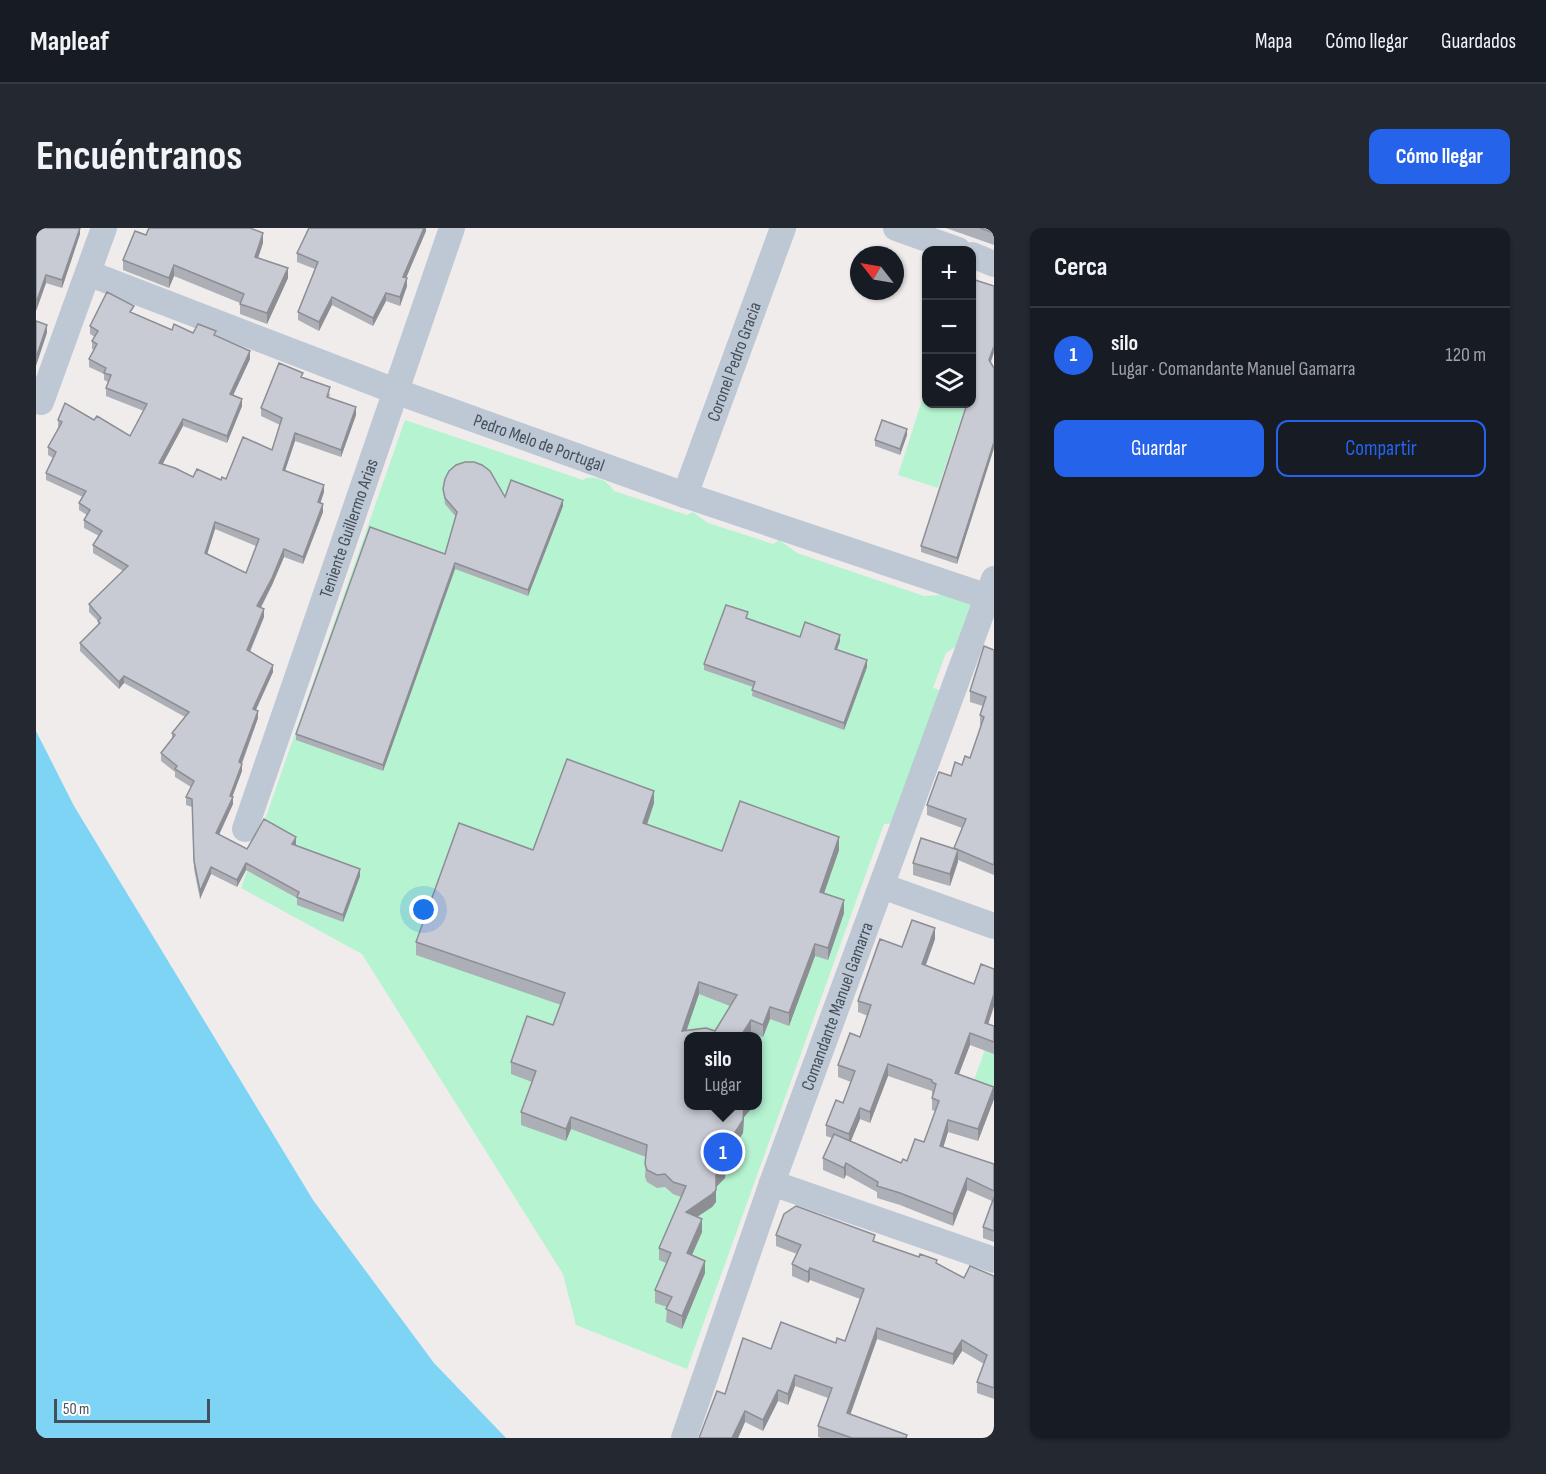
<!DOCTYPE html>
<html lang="es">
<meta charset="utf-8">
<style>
:root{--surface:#171b24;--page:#242831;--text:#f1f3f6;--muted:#9ea1a6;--line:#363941;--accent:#2563eb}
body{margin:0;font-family:"Sofia Sans Condensed",sans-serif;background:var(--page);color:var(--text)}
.controls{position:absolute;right:18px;top:18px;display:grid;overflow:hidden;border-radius:12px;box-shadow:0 2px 4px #0004}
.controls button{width:54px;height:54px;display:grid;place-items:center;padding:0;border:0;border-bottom:2px solid var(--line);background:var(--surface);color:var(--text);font:30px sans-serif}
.compass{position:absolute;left:814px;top:18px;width:54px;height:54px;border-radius:50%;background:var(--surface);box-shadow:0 2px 4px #0004;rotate:301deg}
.scale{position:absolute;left:18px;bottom:15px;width:156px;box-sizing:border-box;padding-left:6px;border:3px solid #434f5c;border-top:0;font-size:16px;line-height:21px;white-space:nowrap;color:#434f5c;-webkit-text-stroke:4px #fff;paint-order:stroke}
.you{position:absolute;left:388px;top:682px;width:21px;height:21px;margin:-15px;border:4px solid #fff;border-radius:50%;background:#1a73e8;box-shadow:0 0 0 9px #1a73e833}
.badge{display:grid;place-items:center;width:39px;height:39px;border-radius:50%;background:var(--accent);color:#fff;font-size:20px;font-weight:700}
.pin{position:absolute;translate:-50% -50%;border:3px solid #fff;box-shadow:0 2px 6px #0006}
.popup{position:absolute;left:648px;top:804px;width:78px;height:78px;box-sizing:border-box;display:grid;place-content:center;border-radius:12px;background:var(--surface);filter:drop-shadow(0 2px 4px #0005);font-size:20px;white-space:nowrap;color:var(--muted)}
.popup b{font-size:22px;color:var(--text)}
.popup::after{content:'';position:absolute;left:50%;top:100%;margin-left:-12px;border:12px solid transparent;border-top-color:var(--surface)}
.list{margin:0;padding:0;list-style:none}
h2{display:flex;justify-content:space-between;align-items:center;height:78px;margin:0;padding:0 24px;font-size:26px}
h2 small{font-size:20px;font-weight:400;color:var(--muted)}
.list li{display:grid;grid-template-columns:39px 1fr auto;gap:18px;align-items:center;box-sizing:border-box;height:96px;padding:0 24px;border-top:2px solid var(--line)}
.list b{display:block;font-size:22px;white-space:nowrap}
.list p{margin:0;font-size:20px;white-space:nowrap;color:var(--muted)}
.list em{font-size:20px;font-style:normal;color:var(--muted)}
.actions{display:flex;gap:12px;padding:18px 24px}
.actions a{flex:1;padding:14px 0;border:2px solid var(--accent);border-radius:12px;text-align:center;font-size:21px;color:var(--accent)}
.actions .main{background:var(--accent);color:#fff}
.icon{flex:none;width:33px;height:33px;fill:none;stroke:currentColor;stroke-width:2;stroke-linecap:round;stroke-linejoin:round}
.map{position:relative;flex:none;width:958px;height:1210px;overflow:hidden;border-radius:12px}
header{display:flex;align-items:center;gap:36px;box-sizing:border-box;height:84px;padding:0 30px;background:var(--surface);border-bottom:2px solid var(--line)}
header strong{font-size:28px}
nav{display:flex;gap:33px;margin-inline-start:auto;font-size:21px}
.intro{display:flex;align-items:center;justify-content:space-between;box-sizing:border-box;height:144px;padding:0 36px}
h1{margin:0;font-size:42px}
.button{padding:15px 27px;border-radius:12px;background:var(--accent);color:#fff;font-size:21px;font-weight:700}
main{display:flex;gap:36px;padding:0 36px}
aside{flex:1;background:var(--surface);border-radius:12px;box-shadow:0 2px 4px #0004}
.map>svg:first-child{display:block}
.green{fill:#b5f3d1;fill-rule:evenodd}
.water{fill:#7dd4f5}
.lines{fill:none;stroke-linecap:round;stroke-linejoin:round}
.street{stroke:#bec8d4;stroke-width:26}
.wall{fill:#acafb5;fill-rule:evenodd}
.shaded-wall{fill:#8c8e94}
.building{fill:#c8cbd3;stroke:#8c8e94;stroke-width:1.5;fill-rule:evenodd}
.labels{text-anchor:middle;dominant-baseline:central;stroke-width:4.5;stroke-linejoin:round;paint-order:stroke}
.street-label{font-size:18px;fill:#434f5c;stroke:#fff}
</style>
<header>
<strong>Mapleaf</strong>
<nav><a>Mapa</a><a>Cómo llegar</a><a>Guardados</a></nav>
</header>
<div class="intro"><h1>Encuéntranos</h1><a class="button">Cómo llegar</a></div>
<main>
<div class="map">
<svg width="958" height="1210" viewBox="0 0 958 1210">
<rect width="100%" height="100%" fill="#f0ecec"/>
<g class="green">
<polygon points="890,160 891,176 930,176 902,260 862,247"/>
<path d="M 369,192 L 547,252 L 550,250 C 563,248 571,253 578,263 L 651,287 L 657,284 L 672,295 L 737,316 L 743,312 L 761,325 L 888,368 L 902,367 L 911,361 L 939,375 L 922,417 L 910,425 L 897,460 L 907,463 L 863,595 L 848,596 L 651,1141 L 540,1097 L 527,1046 L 326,726 L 205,660 ZM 652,808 L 722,808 L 722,878 L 652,878 Z"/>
<polygon points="958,797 958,859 938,852"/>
</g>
<polygon class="water" points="0,503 38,578 277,972 398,1135 470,1210 0,1210"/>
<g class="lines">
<g class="street">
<polyline points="860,0 922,22"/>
<polyline points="936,27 958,36"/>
<path id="s1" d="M 52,45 L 359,163 L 649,267 L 958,371"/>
<polyline points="5,174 68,0"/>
<path id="s2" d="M 649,267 L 747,0"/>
<path id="s3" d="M 209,601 L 416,0"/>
<polyline points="846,658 958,698"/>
<polyline points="736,955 958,1032"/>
<path id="s4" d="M 648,1210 L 736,955 L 958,351"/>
</g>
</g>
<g class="wall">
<polygon points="0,0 44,0 44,6 26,60 10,55 0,83"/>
<polygon points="390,0 390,3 370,50 371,58 364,78 350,73 337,98 296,77 283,103 262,92 262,84 279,41 261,34 261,25"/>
<polygon points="910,0 958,0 958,17"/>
<polygon points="110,7 227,15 222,30 252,50 231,96 204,86 204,75 138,48 133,60 87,42 87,32"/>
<polygon points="958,58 958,124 955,134 958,140 958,220 921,336 885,324 885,318 936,176"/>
<path d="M 98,85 L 136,102 L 180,108 L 214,131 L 197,167 L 206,178 L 191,215 L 147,198 L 126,236 L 157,249 L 185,252 L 190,251 L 236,222 L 244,197 L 225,188 L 225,180 L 267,150 L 294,166 L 293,170 L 320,187 L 305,229 L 259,213 L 249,242 L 288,264 L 284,275 L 287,284 L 267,336 L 248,329 L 236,357 L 225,380 L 228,389 L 214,424 L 237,444 L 220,482 L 222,490 L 206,536 L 206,543 L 196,569 L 197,576 L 183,607 L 211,621 L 260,616 L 259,617 L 324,648 L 307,694 L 261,677 L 261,670 L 210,642 L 201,659 L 175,646 L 164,671 L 158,641 L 156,579 L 150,577 L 150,569 L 155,559 L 139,549 L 139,544 L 125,533 L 125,525 L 136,511 L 136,505 L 149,489 L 88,455 L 83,461 L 44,423 L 44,415 L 62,397 L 62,393 L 53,384 L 53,376 L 87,343 L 57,325 L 57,317 L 63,308 L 48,300 L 48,292 L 51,287 L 43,282 L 43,275 L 47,269 L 10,252 L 10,245 L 17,230 L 12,227 L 12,219 L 23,200 L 22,199 L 22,192 L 58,192 L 94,208 L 108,183 L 70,168 L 70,160 L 72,154 L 68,152 L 68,146 L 53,139 L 53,131 L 58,122 L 56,121 L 56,113 L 59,109 L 54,106 L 54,98 ZM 179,301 L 220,318 L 210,345 L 171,326 Z"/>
<polygon points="871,207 864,227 839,218 839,212"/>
<polygon points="407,261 469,269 527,278 492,368 419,341 347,543 260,512 260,506 409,326 420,289 409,276"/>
<polygon points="712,390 764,409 804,413 801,421 831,439 808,502 716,468 717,459 668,442 668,436"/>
<polygon points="958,422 958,647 922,632 914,658 877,647 877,635 918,621 926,600 891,587 891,577 915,548 934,530 945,498 944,498 944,487 947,478 934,474 934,463"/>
<path d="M 618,575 L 611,597 L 686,623 L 803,622 L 788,665 L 808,685 L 792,732 L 779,728 L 753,798 L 734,791 L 727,809 L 715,805 L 713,808 L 652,808 L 652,878 L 715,878 L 715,881 L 708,889 L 707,905 L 699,917 L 699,928 L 690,937 L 689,950 L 680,959 L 680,974 L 676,979 L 661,989 L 666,1004 L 656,1027 L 669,1045 L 646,1101 L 630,1094 L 631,1079 L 619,1075 L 619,1062 L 630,1035 L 623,1032 L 623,1020 L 645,969 L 637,966 L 629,959 L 621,960 L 611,954 L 609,949 L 610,929 L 535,901 L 530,913 L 485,897 L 485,884 L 496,854 L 475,846 L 475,834 L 517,797 L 525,777 L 380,727 L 380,714 L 497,622 ZM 663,766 L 694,778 L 679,803 L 650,802 Z"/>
<path d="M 899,711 L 890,737 L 938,756 L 958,741 L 958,778 L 952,796 L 958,798 L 958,826 L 934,817 L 923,846 L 958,859 L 958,871 L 942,913 L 912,904 L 907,919 L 958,936 L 958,1014 L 947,1010 L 947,999 L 956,973 L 931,962 L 917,998 L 864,977 L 841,970 L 841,964 L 810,947 L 808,951 L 787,942 L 787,930 L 796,910 L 790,908 L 790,897 L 807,875 L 815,854 L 802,849 L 802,837 L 824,809 L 832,788 L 822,784 L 822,773 L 866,719 ZM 852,848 L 896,863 L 896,866 L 897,866 L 896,870 L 896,882 L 899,883 L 888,914 L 871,933 L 865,935 L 815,913 L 824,891 L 834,895 Z"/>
<polygon points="740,1007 839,1014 901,1036 928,1050 958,1048 958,1171 941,1165 941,1154 948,1136 926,1123 917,1137 841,1111 814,1186 871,1210 785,1210 782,1209 782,1198 792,1170 759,1158 752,1177 742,1173 727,1203 709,1194 702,1210 663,1210 689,1166 735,1121 809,1113 824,1071 774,1052 772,1055 756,1048 756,1036 761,1026 740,1018"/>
</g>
<g class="shaded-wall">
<polygon points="44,0 44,6 26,60 26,52"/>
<polygon points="388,0 390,0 390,3 367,57 367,49"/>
<polygon points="227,5 227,15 219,39 219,29"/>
<polygon points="138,37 138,48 133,60 133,50"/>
<polygon points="252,40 252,50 231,96 231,85"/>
<polygon points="10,47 10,55 0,83 0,75"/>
<polygon points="371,50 371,58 364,78 364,69"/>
<polygon points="350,65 350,73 337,98 337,90"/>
<polygon points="296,69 296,77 283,103 283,94"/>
<polygon points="11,97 11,105 0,138 0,130"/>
<polygon points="958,118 958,124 953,138 953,132"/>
<polygon points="214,123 214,131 194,174 194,166"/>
<polygon points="206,171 206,178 191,215 191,208"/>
<polygon points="320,179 320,187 305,229 305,222"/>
<polygon points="147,191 147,198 123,243 123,235"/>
<polygon points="871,201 871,207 864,227 864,221"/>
<polygon points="259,205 259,213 247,249 247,242"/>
<polygon points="958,214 958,220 921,336 921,330"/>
<polygon points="288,257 288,264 282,282 282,274"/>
<polygon points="527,272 527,278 492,368 492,362"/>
<polygon points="287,276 287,284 267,336 267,329"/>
<polygon points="179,294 179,301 169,333 169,325"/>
<polygon points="248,321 248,329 236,357 221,386 221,378"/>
<polygon points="419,335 419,341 347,543 347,537"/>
<polygon points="228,381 228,389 211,430 211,422"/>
<polygon points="804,407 804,413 799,427 799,421"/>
<polygon points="831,432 831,439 808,502 808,495"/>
<polygon points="237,437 237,444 217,488 217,481"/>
<polygon points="88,448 88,455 83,461 83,454"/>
<polygon points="222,483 222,490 203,542 203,534"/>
<polygon points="206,536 206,543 194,575 194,568"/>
<polygon points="618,563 618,575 607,608 607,595"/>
<polygon points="197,569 197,576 180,613 180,605"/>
<polygon points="260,609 260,616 256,624 256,616"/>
<polygon points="803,609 803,622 784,677 784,664"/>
<polygon points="922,622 922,634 914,658 914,646"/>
<polygon points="210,635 210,642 201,659 201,652"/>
<polygon points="175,639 175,646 164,671 164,663"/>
<polygon points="324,641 324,648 307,694 307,687"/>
<polygon points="808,672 808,685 792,732 792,720"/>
<polygon points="899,700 899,711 886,747 886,736"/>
<polygon points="779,716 779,728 753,798 753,785"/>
<polygon points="663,754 663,766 646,816 646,803"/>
<polygon points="958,766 958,778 949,806 949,795"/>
<polygon points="734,779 734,791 727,809 727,797"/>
<polygon points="715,792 715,805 713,808 705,808"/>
<polygon points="934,805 934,817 919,856 919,845"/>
<polygon points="852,836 852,848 834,895 834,884"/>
<polygon points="724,844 724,857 722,859 722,847"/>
<polygon points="958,859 958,871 942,913 942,901"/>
<polygon points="708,878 715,878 715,881 708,889 707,905 699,917 699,928 690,937 689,950 680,959 680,974 676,979 650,996 650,984 680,947 698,906"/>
<polygon points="824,880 824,891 813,917 813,906"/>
<polygon points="535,889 535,901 530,913 530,901"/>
<polygon points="912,892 912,904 904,930 904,918"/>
<polygon points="810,935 810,947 808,951 808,940"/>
<polygon points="931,950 931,962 917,998 917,986"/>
<polygon points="666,991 666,1004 651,1038 651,1025"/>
<polygon points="669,1033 669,1045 646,1101 646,1088"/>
<polygon points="774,1040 774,1052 772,1055 772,1044"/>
<polygon points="841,1100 841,1111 811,1196 811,1185"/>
<polygon points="926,1112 926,1123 917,1137 917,1126"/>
<polygon points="759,1147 759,1158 752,1177 752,1166"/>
<polygon points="742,1162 742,1173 727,1203 727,1192"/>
<polygon points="709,1183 709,1194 702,1210 696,1210"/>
</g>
<g class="building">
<polygon points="0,0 44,0 26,52 10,47 0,75"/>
<polygon points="113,0 214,0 227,5 219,29 252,40 231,85 204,76 208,66 138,37 133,50 87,32 99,3 110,7"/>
<polygon points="273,0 388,0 367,49 371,50 364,69 350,65 337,90 296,69 283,94 262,84 282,34 261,25"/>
<polygon points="944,0 958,0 958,5"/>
<polygon points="936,51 958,58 958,118 953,132 958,140 958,214 921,330 885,318 931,176 936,176"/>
<path d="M 71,64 L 98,78 L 94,84 L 136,102 L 138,96 L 157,105 L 162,96 L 180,103 L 178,107 L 214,123 L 194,166 L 206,171 L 191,208 L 147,191 L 123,235 L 139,240 L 157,249 L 161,241 L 185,252 L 186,249 L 190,251 L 207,209 L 236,222 L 246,190 L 225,180 L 243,135 L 267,145 L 265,149 L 294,159 L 291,169 L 320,179 L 305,222 L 259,205 L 247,242 L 288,257 L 282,274 L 287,276 L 267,329 L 248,321 L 236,350 L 221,378 L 228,381 L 211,422 L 237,437 L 217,481 L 222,483 L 203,534 L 206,536 L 194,568 L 197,569 L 180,605 L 211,621 L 228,591 L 260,609 L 256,616 L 324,641 L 307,687 L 261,669 L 263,664 L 210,635 L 201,652 L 175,639 L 164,663 L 158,633 L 156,571 L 150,569 L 158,553 L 139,541 L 141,538 L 125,525 L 139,507 L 136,505 L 153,484 L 88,448 L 83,454 L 44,415 L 64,395 L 62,393 L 65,390 L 53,376 L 92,338 L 57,317 L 66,303 L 48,292 L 54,282 L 43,275 L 50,263 L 10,245 L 20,224 L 12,219 L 26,194 L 22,192 L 29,175 L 58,192 L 61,188 L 94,208 L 111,176 L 70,160 L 75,147 L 68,145 L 70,140 L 53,131 L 61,116 L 56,113 L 62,103 L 54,98 ZM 179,294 L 223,311 L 210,345 L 169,325 Z"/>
<polygon points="0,93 11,97 0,130"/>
<polygon points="846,192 871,201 864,221 839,212"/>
<polygon points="429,234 438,234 446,237 454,243 469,269 475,252 527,272 492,362 419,335 347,537 260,506 334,299 409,326 421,284 409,270 407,261 409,251 413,243 420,237"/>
<polygon points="690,377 712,384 710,390 764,409 769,394 804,407 799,421 831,432 808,495 716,462 719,454 668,436"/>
<polygon points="948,418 958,422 958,637 918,620 930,591 891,577 903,544 915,548 919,534 926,537 929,528 934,530 948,489 944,487 950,469 934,463"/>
<path d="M 531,531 L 618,563 L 607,595 L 686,623 L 704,573 L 803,609 L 784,664 L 808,672 L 792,720 L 779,716 L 753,785 L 734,779 L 727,797 L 715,792 L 705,808 L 652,808 L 652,878 L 708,878 L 707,892 L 698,906 L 699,916 L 690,924 L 689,938 L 680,947 L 680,962 L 676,966 L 650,984 L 666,991 L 651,1025 L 669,1033 L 646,1088 L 630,1081 L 636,1069 L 619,1062 L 635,1025 L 623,1020 L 650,958 L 637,954 L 629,946 L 621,947 L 611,942 L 609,936 L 611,917 L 535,889 L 530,901 L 485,884 L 500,843 L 475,834 L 491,788 L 517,797 L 529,765 L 380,714 L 423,595 L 497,622 ZM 663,754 L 701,767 L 679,803 L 670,800 L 646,803 Z"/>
<polygon points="885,610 922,622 914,646 877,635"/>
<polygon points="876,692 899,700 886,736 938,756 945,736 958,741 958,766 949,795 958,798 958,814 934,805 919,845 958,859 942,901 912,892 904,918 958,936 958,963 931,950 917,986 864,965 841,958 842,954 810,935 808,940 787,930 798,906 865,935 867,931 871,933 879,911 888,914 903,873 896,870 900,856 896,854 896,852 852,836 834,884 824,880 813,906 790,897 800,872 807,875 819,843 802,837 814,805 824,809 835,777 822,773 844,711 866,719"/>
<polygon points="722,832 723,833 724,844 722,847"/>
<polygon points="958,969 958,1003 947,999"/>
<polygon points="760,978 839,1007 837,1013 883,1029 884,1026 901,1032 900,1035 928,1050 934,1038 958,1048 958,1160 941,1154 951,1127 926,1112 917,1126 841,1100 811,1185 871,1207 870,1210 816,1210 782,1198 796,1160 759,1147 752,1166 742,1162 727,1192 709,1183 696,1210 663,1210 681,1163 689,1166 707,1110 735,1121 745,1094 800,1115 801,1110 809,1113 828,1061 774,1040 772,1044 756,1036 765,1017 740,1007 748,986"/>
</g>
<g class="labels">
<g class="street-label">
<text stroke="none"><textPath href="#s2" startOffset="142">Coronel Pedro Gracia</textPath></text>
<text stroke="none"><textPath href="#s1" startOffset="482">Pedro Melo de Portugal</textPath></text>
<text stroke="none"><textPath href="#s3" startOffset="318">Teniente Guillermo Arias</textPath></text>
<text stroke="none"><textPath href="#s4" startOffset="458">Comandante Manuel Gamarra</textPath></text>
</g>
</g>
</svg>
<div class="controls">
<button>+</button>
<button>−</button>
<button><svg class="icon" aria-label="layers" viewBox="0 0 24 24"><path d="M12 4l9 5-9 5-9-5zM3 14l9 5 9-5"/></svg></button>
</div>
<svg class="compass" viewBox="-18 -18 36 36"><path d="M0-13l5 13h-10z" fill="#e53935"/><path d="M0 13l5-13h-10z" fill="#9ea1a6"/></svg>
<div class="scale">50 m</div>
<div class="you"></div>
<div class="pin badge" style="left:687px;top:924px">1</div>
<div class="popup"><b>silo</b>Lugar</div>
</div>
<aside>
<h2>Cerca<small></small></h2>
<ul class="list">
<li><span class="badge">1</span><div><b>silo</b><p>Lugar · Comandante Manuel Gamarra</p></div><em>120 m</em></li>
</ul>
<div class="actions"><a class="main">Guardar</a><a>Compartir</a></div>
</aside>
</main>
